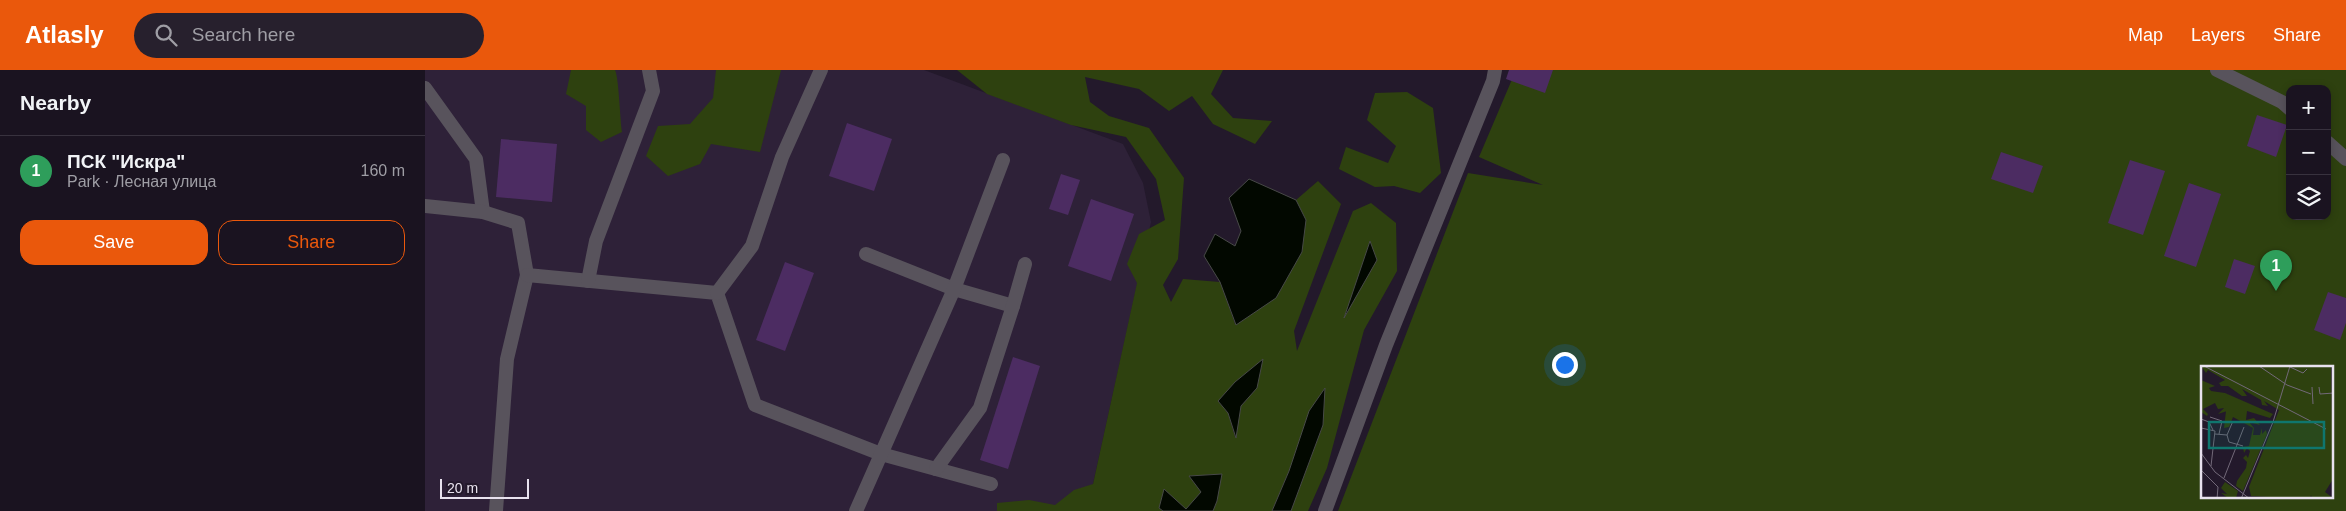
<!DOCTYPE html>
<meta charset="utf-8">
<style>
:root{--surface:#1a1320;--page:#27202d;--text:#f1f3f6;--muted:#9f9ea5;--line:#38323e;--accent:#ea580c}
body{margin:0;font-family:Helvetica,sans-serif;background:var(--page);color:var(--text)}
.controls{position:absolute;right:15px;top:15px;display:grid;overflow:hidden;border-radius:10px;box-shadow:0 2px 8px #0003}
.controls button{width:45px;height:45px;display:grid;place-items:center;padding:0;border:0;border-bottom:1px solid var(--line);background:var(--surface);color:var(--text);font:25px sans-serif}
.scale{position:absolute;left:15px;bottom:12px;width:89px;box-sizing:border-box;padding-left:5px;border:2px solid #e8e2ee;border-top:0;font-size:14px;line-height:18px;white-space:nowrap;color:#e8e2ee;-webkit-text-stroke:4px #23192b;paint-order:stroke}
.you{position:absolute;left:1139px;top:294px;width:18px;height:18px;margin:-12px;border:4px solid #fff;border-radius:50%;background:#1a73e8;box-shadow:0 0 0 8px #1a73e833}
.badge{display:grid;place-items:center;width:32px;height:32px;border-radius:50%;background:var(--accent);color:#fff;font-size:16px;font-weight:700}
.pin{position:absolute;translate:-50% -41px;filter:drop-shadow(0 1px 2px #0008)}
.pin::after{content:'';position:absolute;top:26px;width:18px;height:15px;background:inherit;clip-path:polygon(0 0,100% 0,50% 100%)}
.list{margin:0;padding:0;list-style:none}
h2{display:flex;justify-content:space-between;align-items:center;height:65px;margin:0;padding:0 20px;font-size:21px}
h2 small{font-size:16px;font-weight:400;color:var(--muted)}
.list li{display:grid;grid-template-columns:32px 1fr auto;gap:15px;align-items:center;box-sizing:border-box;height:70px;padding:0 20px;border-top:1px solid var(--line)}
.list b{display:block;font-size:19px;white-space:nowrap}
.list p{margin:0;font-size:16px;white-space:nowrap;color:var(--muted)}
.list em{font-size:16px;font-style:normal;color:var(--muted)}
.actions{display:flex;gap:10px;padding:15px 20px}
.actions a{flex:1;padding:11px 0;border:1px solid var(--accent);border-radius:15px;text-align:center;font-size:18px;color:var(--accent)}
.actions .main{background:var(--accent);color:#fff}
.icon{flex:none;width:28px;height:28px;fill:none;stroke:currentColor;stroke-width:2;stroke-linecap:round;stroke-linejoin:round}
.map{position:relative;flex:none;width:1921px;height:441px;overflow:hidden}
header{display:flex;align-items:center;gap:30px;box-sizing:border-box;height:70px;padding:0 25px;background:var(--accent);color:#fff}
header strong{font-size:24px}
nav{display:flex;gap:28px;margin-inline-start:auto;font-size:18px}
.search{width:350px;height:45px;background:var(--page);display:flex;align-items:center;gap:12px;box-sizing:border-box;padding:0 18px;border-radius:28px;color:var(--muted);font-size:19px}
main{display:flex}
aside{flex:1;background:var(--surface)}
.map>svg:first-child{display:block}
.built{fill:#2e2138}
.green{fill:#2e410f;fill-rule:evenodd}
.water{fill:#020800;stroke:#474947}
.building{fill:#4c2c62}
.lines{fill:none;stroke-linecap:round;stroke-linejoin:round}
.service{stroke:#58535c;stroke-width:14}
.minor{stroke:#58535c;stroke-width:14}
.inset-road{fill:none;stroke:#726979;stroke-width:1}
.view{fill:#0f766e;fill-opacity:0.15;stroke:#0f766e;stroke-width:2.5}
.inset-edge{fill:none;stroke:#e8e2ee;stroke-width:2.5}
</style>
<header>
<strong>Atlasly</strong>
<div class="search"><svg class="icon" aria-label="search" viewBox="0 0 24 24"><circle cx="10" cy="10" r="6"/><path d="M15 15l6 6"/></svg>Search here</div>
<nav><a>Map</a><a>Layers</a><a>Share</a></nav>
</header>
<main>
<aside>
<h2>Nearby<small></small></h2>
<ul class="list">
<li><span class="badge" style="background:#2e9e5b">1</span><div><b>ПСК &quot;Искра&quot;</b><p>Park · Лесная улица</p></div><em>160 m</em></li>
</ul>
<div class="actions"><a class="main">Save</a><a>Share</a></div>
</aside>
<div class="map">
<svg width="1921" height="441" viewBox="0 0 1921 441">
<rect width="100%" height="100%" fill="#23192b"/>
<polygon class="built" points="0,0 499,0 698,74 718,113 726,152 662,441 0,441"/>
<g class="green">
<path d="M 146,0 L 190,0 C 194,8 195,49 197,62 L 176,72 L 161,60 L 161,36 L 141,24 Z"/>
<polygon points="291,0 356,0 335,82 286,74 275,94 243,106 221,86 233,56 265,54 288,28"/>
<path d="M 532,0 L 798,0 L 786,24 L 808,48 L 847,51 L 830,74 L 788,54 L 767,26 L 744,41 L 714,19 L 660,7 L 665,32 L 684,46 L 724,58 L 759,108 L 753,189 L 738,215 L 746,232 L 758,209 L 795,212 L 810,254 L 881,150 L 871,130 L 893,111 L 916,134 L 869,261 L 872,281 L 928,141 L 946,133 L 971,153 L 972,201 L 939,260 L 902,398 L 883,441 L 866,441 L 898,355 L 864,401 L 847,441 L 788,441 L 792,431 L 796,404 L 764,406 L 776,422 L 761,440 L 734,438 L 738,441 L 572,441 L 572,433 L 604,430 L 630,435 L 649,420 L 668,414 L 712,213 L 702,194 L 714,164 L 740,150 L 731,109 L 701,67 L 646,55 L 562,24 ZM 832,318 L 816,336 L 810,367 L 803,343 L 793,331 Z"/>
<path d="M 1091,0 L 1921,0 L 1921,441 L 913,441 L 1043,103 L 1118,115 L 1054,87 ZM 1865,19 L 1902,19 L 1902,146 L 1865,146 ZM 1777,297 L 1907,297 L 1907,427 L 1777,427 Z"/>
<polygon points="982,22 1008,38 1016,103 995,123 969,116 950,117 914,99 921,77 963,93 971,76 942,50 950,23"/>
</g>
<g class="water">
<polygon points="824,109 871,130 881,150 877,182 851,228 811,255 795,212 779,186 790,164 810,176 816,161 804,128"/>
<polygon points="945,171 952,190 919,248"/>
<polygon points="838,289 832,318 816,336 811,368 803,343 793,331 810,312"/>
<polygon points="900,318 898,355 866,441 847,441 864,401 884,341"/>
<polygon points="797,404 792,431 788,441 738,441 734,438 739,419 761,439 776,422 764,406"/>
</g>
<g class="building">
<polygon points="1084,0 1128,0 1120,23 1081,9"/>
<polygon points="1832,45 1862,55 1851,87 1822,76"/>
<polygon points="422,53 467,69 449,121 404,106"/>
<polygon points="76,69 132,74 127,132 71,127"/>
<polygon points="1576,82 1618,96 1608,123 1566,109"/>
<polygon points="1705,90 1740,101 1718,165 1683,153"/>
<polygon points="636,104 655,110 643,145 624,139"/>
<polygon points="1764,113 1796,124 1771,197 1739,186"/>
<polygon points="666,129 709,144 686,211 643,196"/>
<polygon points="1809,189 1830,196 1820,224 1800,217"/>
<polygon points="360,192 389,203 360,281 331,270"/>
<polygon points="1903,222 1921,228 1921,253 1915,270 1889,260"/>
<polygon points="588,287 615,296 583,399 555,390"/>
</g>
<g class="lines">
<g class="service">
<polyline points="0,18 51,89 58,142"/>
<polyline points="0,136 58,142 93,153 102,205 82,289 71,441"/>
<polyline points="441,184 529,219 588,236"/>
<polyline points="102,205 292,223 330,335 456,384 566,414"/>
<polyline points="163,211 171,171 228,21 224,0"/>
<polyline points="292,223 327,176 357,87 396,0"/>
<polyline points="511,399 555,338 588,236 600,194"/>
<polyline points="431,441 529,219 578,90"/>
<polyline points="900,441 961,275 1068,11 1070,0"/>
</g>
<g class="minor">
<polyline points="1792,0 1857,32 1865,39"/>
<polyline points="1902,72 1921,89"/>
</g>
</g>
<g transform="translate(1776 296)">
<rect width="132" height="132" fill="#23192b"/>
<path d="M 0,0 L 130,0 L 132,113 L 124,126 L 132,132 L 111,132 L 110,129 L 109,133 L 50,130 L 48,121 L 78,44 L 63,35 L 67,40 L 61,39 L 60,34 L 41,23 L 46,30 L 41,30 L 27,20 L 20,20 L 18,17 L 24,14 L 7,4 L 5,7 ZM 0,14 L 14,20 L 8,22 L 10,25 L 24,27 L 72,48 L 69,52 L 46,45 L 45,54 L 53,52 L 59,59 L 48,56 L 53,62 L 52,69 L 59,69 L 61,62 L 61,68 L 65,64 L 66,68 L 42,125 L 35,120 L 36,115 L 45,102 L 46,96 L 42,92 L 45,89 L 47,92 L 49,85 L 46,82 L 43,87 L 42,81 L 48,80 L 52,62 L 32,51 L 28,61 L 23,62 L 25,45 L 29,44 L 17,48 L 23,42 L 17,43 L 14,37 L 2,43 L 7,48 L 6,50 L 0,46 ZM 24,116 L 37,125 L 35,132 L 27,132 L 20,127 L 26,128 L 20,122 Z" fill="#2e410f"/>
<path class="inset-road" d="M 3,0 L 125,63M 58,0 L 86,19 L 110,28M 89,1 L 102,7 L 106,3M 111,21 L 112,38M 118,21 L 119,28 L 133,27M 9,51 L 21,55 L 18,68M 0,53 L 8,56 L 12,64M 0,62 L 14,65 L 10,100M 14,68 L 26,69 L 28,76 L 42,80M 26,69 L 32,55M 0,87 L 14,106 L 49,133M 0,104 L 17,121 L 16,133M 23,112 L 43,61M 40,133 L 72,56 L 89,0"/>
<path class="view" d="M 8,56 L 123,56 L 123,82 L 8,82 Z"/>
<rect width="132" height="132" class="inset-edge"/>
</g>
</svg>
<div class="controls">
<button>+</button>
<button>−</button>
<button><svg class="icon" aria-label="layers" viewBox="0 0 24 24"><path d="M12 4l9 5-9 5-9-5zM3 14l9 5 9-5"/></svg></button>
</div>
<div class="scale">20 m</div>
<div class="you"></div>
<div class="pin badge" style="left:1851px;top:221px;background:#2e9e5b">1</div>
</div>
</main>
